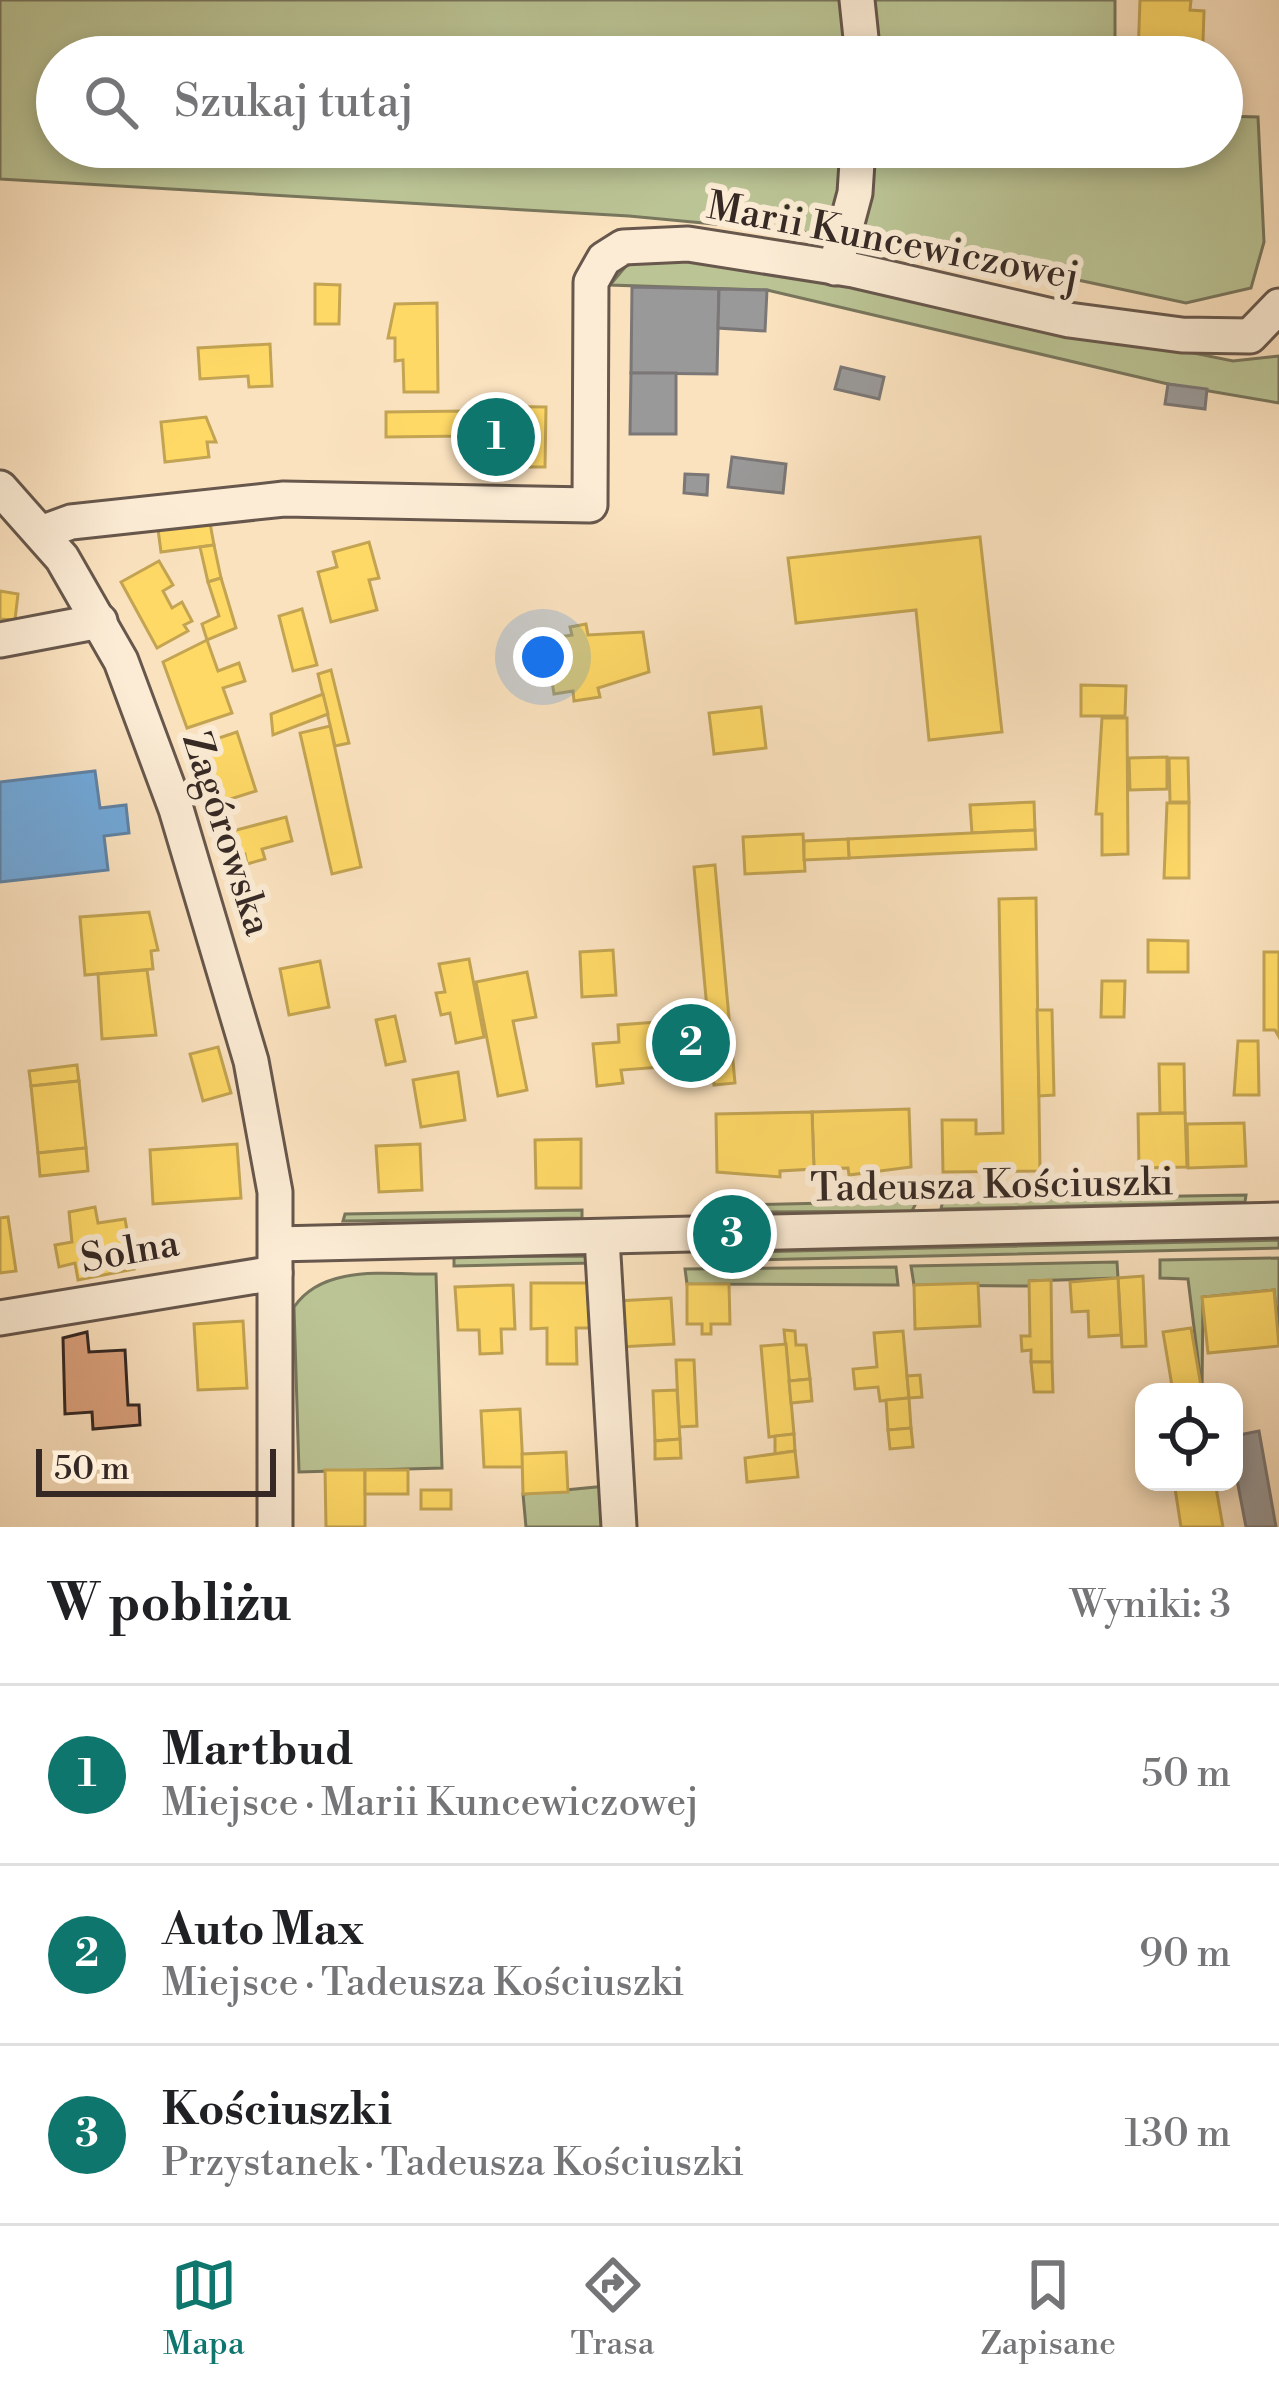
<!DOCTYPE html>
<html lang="pl">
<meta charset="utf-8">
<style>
:root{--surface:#fff;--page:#f6f6f6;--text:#202124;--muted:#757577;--line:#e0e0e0;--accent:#0f766e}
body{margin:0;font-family:"Libre Bodoni",serif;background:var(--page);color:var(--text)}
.controls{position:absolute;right:36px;bottom:36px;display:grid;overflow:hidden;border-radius:24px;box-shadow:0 6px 18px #0003}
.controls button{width:108px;height:108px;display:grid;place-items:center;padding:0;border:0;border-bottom:3px solid var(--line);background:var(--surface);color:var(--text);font:60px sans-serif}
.scale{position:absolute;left:36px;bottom:30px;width:240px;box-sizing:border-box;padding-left:12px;border:6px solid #362925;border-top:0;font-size:33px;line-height:42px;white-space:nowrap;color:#362925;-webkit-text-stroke:9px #fcecd5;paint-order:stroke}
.you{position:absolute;left:543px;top:657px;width:42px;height:42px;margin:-30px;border:9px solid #fff;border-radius:50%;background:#1a73e8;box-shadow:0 0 0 18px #1a73e833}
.badge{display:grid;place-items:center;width:78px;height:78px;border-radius:50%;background:var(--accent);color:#fff;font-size:39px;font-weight:700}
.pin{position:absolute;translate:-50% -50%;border:6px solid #fff;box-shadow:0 3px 12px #0006}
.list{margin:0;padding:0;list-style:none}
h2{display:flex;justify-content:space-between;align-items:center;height:156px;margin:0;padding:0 48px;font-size:51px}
h2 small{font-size:39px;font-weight:400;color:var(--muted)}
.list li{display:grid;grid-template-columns:78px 1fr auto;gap:36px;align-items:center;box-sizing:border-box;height:180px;padding:0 48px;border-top:3px solid var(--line)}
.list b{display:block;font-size:45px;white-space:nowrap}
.list p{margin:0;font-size:39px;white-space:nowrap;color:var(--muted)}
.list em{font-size:39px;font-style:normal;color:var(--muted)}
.icon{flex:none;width:66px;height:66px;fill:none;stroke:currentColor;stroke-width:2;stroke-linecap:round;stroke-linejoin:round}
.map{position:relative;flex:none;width:1279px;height:1527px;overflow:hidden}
.search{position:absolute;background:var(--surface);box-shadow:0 6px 18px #0003;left:36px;right:36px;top:36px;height:132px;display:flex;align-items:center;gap:30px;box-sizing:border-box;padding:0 42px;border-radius:66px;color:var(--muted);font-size:45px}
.sheet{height:696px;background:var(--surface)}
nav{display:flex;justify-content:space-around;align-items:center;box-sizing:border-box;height:168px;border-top:3px solid var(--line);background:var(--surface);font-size:33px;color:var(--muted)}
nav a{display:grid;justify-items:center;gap:6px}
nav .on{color:var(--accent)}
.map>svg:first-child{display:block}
.green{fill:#bbc495;stroke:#78765d;stroke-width:3}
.homes{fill:#ffd966;stroke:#c3a452;stroke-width:3}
.schools{fill:#6fa8dc;stroke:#5e82a5;stroke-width:3}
.industry{fill:#999;stroke:#7b7776;stroke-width:3}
.building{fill:#dba17c;stroke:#362925;stroke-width:3}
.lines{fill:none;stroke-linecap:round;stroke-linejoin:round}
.minor-casing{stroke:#67574c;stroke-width:39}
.minor{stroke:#fcecd5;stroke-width:33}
.labels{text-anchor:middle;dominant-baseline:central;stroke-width:12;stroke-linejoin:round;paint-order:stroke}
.street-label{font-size:39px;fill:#362925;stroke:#fcecd5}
</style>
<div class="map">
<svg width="1279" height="1527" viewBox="0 0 1279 1527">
<rect width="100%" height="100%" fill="#fbe2bf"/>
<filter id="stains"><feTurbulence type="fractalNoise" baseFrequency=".00167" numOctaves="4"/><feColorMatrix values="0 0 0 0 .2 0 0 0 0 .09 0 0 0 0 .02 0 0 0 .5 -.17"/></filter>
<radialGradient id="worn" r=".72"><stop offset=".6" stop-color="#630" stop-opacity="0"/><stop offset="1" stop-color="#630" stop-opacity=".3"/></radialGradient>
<g class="green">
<polygon points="0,0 1115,0 1115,57 57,57 57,147 1222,147 1222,116 1258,117 1264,242 1251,288 1186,303 894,241 629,216 0,179"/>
<polygon points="659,253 902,294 1233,361 1279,356 1279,403 1168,384 767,290 610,285 626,266"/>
<polygon points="1246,1195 1245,1202 941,1209 943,1200"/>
<polygon points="917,1201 912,1211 742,1212 741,1205"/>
<polygon points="582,1210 582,1218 343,1221 345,1214"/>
<polygon points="1279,1240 1279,1248 747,1260 747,1252"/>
<polygon points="592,1256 592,1263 454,1266 454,1257"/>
<polygon points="1279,1258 1279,1337 1274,1290 1203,1297 1202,1392 1188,1279 1160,1278 1160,1260"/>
<polygon points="1117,1262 1118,1278 1030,1281 1029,1286 914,1285 911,1266"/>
<polygon points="896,1267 898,1285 687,1284 685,1269"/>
<path d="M 436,1274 L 442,1468 L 299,1472 L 294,1307 C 324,1263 389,1275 436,1274 Z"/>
<polygon points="607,1486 610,1527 526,1527 523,1494"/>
</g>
<g class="homes">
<polygon points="1140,0 1191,0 1190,10 1204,11 1203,42 1189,42 1188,57 1138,57"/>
<polygon points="315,284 340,285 339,324 315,324"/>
<polygon points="437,303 438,392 404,392 403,360 395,361 395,338 388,338 395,304"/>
<polygon points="270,344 272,386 249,387 248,376 200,379 198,348"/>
<polygon points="477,406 546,407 545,467 522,467 523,435 515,435 515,441 476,440"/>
<polygon points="465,411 466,436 386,437 386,412"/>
<polygon points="206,417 216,442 207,442 209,457 165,462 161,422"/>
<polygon points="210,523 214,545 161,552 158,529"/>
<polygon points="980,537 1002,732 929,740 916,610 796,623 788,558"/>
<polygon points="369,542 379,578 369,580 377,610 331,622 318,572 337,567 333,552"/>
<polygon points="214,545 221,578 208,582 200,547"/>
<polygon points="159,561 173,585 163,591 172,608 182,602 192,621 184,625 188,631 157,648 121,582"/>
<polygon points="221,578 236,628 207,640 202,624 219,616 208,582"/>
<polygon points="0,591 18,594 15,620 0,619"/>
<polygon points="302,609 317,665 293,671 279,616"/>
<polygon points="586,624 588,635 643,632 649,672 598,688 600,697 574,701 573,691 554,694 545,639 572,635 570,627"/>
<polygon points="207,640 218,671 239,663 245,681 223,688 232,713 187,728 163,662"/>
<polygon points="331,670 349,743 335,746 318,674"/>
<polygon points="1081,685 1126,686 1125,716 1081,716"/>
<polygon points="323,694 328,714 273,735 271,714"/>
<polygon points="761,707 766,748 714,754 709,713"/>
<polygon points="1102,718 1127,718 1128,854 1102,855 1102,814 1096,814"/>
<polygon points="330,726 361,867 332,874 300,733"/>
<polygon points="237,732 256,791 215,804 195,746"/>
<polygon points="1167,757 1167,789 1130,790 1129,758"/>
<polygon points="1169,758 1188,758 1189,802 1170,802"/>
<polygon points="1034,802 1035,830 972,833 970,805"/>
<polygon points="1167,803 1189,803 1189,878 1164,878"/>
<polygon points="286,817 292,841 262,849 265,859 247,864 245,854 227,858 221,834"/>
<polygon points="1035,830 1036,849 849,858 848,839"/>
<polygon points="803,834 805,871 745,874 743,837"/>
<polygon points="848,839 849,858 804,860 804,841"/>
<polygon points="715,865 735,1083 714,1085 694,867"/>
<polygon points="1036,898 1040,1171 943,1172 942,1120 976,1120 976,1134 1003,1133 999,899"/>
<polygon points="149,912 158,950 151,951 153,969 85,975 80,917"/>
<polygon points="1148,940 1188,941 1188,972 1148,972"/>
<polygon points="613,950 616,995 582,997 580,952"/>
<polygon points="1264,952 1279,952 1279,1037 1275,1030 1264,1030"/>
<polygon points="469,959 484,1037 456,1043 450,1013 441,1015 436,993 445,992 439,964"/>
<polygon points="320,961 329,1007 289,1015 280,969"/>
<polygon points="147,970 156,1035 102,1039 98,974"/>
<polygon points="527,972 536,1017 513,1021 527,1090 498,1096 476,982"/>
<polygon points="1102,981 1125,981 1124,1017 1101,1017"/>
<polygon points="1037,1010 1052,1010 1054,1095 1039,1096"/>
<polygon points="395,1016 405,1061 386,1065 376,1020"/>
<polygon points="707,1019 711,1064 675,1066 671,1022"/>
<polygon points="670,1021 674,1066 621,1070 623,1083 597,1086 593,1044 619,1042 618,1025"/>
<polygon points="1238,1041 1258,1041 1259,1095 1234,1095"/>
<polygon points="218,1047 231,1093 203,1101 190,1054"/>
<polygon points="1159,1064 1184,1064 1185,1113 1160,1113"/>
<polygon points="77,1065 79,1081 31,1086 29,1071"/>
<polygon points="458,1072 465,1120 421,1127 413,1080"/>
<polygon points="79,1081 86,1148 38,1153 31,1086"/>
<polygon points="909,1109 911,1167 849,1175 848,1168 814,1169 812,1112"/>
<polygon points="812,1112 814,1169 780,1171 780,1177 717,1172 716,1114"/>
<polygon points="1185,1113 1187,1167 1139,1168 1138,1114"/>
<polygon points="1244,1123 1246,1166 1188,1168 1187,1124"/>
<polygon points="581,1139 581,1188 536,1188 535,1140"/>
<polygon points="237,1144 241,1198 153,1204 150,1150"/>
<polygon points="420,1144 422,1190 379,1192 376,1146"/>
<polygon points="86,1148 88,1171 40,1176 38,1153"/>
<polygon points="95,1207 98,1223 125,1219 134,1269 78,1280 75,1263 59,1267 55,1245 72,1242 69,1212"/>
<polygon points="8,1217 16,1271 0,1273 0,1218"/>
<polygon points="1143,1276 1146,1346 1122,1347 1118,1278"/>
<polygon points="1118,1278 1121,1335 1089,1337 1088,1311 1072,1312 1070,1282"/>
<polygon points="1051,1280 1052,1362 1031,1362 1031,1350 1022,1351 1021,1336 1030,1336 1029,1281"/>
<polygon points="531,1283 592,1283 594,1328 576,1328 577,1364 547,1364 547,1328 531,1329"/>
<polygon points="978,1283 980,1326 915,1329 914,1285"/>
<polygon points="687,1284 729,1284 730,1324 711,1324 711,1334 702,1334 702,1324 687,1324"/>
<polygon points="513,1285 515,1329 501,1329 502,1353 480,1354 479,1330 458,1330 455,1287"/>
<polygon points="1274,1290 1279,1346 1208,1353 1202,1297"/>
<polygon points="671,1298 674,1344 619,1347 617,1301"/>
<polygon points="243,1321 247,1388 198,1390 194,1324"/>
<polygon points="1191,1328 1202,1392 1173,1392 1163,1332"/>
<polygon points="784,1330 795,1331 796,1345 806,1345 810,1379 789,1381"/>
<polygon points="903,1331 909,1398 880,1401 878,1387 855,1389 853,1369 877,1367 874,1333"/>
<polygon points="786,1344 794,1434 769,1437 761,1346"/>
<polygon points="676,1360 694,1360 697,1426 679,1427"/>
<polygon points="1031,1362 1052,1362 1053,1392 1034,1392"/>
<polygon points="920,1375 922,1397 909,1398 907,1376"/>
<polygon points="810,1379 812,1401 791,1403 789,1381"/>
<polygon points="677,1390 680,1439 655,1441 653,1391"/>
<polygon points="909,1398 911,1428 888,1430 886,1400"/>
<polygon points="520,1409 523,1467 484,1467 481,1411"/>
<polygon points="911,1428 913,1447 890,1449 888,1430"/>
<polygon points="794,1434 795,1451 775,1454 775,1436"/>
<polygon points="680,1439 681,1458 655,1459 655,1441"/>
<polygon points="795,1451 798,1477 747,1482 745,1458"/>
<polygon points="566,1452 568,1492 523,1494 522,1454"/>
<polygon points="325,1470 365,1470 365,1527 326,1527"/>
<rect x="365" y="1470" width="43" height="24"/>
<polygon points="1174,1482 1215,1482 1223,1527 1181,1527"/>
<rect x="421" y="1490" width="30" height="19"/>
</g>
<polygon class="schools" points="95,771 100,808 126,805 129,833 104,836 108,870 0,882 0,782"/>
<g class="industry">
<polygon points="632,287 719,289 717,374 631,373"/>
<polygon points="719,289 767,290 765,331 718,328"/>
<polygon points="841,367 884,377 879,399 835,389"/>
<polygon points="631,373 676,373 676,434 630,434"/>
<polygon points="1168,384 1207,389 1205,409 1165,404"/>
<polygon points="732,457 786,464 783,493 728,487"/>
<polygon points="685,474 708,475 707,495 684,493"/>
<polygon points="1259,1431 1276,1527 1246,1527 1234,1464 1234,1436"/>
</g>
<polygon class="building" points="87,1332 89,1352 125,1350 128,1405 139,1405 140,1425 93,1429 92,1412 65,1414 63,1338"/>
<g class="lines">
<g class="minor-casing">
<g id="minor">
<polyline points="857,0 863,57"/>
<polyline points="835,268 855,193 858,147"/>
<polyline points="0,488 62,558 121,661 176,809 251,1061 275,1192 275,1527"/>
<polyline points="41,533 71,522 284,499 590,505 591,282 604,259 623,247 688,244 853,270 1069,320 1182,335 1250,336 1279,306"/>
<polyline points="0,640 100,621"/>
<polyline points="602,1238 619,1527"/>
<polyline points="276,1244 1279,1220"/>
<polyline points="0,1318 275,1273"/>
</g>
</g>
<use href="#minor" class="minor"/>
</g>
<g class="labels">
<g class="street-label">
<text transform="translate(893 242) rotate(11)">Marii Kuncewiczowej</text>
<text transform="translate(226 834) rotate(72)">Zagórowska</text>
<text transform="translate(992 1186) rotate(-1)">Tadeusza Kościuszki</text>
<text transform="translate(130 1252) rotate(-10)">Solna</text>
</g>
</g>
<rect width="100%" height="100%" filter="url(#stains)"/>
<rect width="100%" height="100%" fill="url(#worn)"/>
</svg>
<div class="controls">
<button><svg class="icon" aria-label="locate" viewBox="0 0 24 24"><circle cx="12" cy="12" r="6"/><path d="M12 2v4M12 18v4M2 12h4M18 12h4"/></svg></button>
</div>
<div class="scale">50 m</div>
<div class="you"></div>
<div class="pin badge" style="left:496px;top:437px">1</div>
<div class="pin badge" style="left:691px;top:1043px">2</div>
<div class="pin badge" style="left:732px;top:1234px">3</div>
<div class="search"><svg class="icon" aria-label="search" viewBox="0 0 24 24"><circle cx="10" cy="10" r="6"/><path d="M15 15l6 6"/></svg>Szukaj tutaj</div>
</div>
<section class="sheet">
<h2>W pobliżu<small>Wyniki: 3</small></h2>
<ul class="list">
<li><span class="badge">1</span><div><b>Martbud</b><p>Miejsce · Marii Kuncewiczowej</p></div><em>50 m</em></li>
<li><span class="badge">2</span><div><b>Auto Max</b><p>Miejsce · Tadeusza Kościuszki</p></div><em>90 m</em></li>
<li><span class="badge">3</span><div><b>Kościuszki</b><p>Przystanek · Tadeusza Kościuszki</p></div><em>130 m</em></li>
</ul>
</section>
<nav>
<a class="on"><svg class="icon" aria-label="map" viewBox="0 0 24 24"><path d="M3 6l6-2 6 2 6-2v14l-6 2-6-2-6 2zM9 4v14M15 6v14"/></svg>Mapa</a>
<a><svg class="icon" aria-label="directions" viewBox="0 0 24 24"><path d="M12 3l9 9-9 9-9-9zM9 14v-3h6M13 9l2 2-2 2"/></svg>Trasa</a>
<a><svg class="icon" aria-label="saved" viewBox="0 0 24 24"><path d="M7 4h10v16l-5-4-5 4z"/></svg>Zapisane</a>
</nav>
